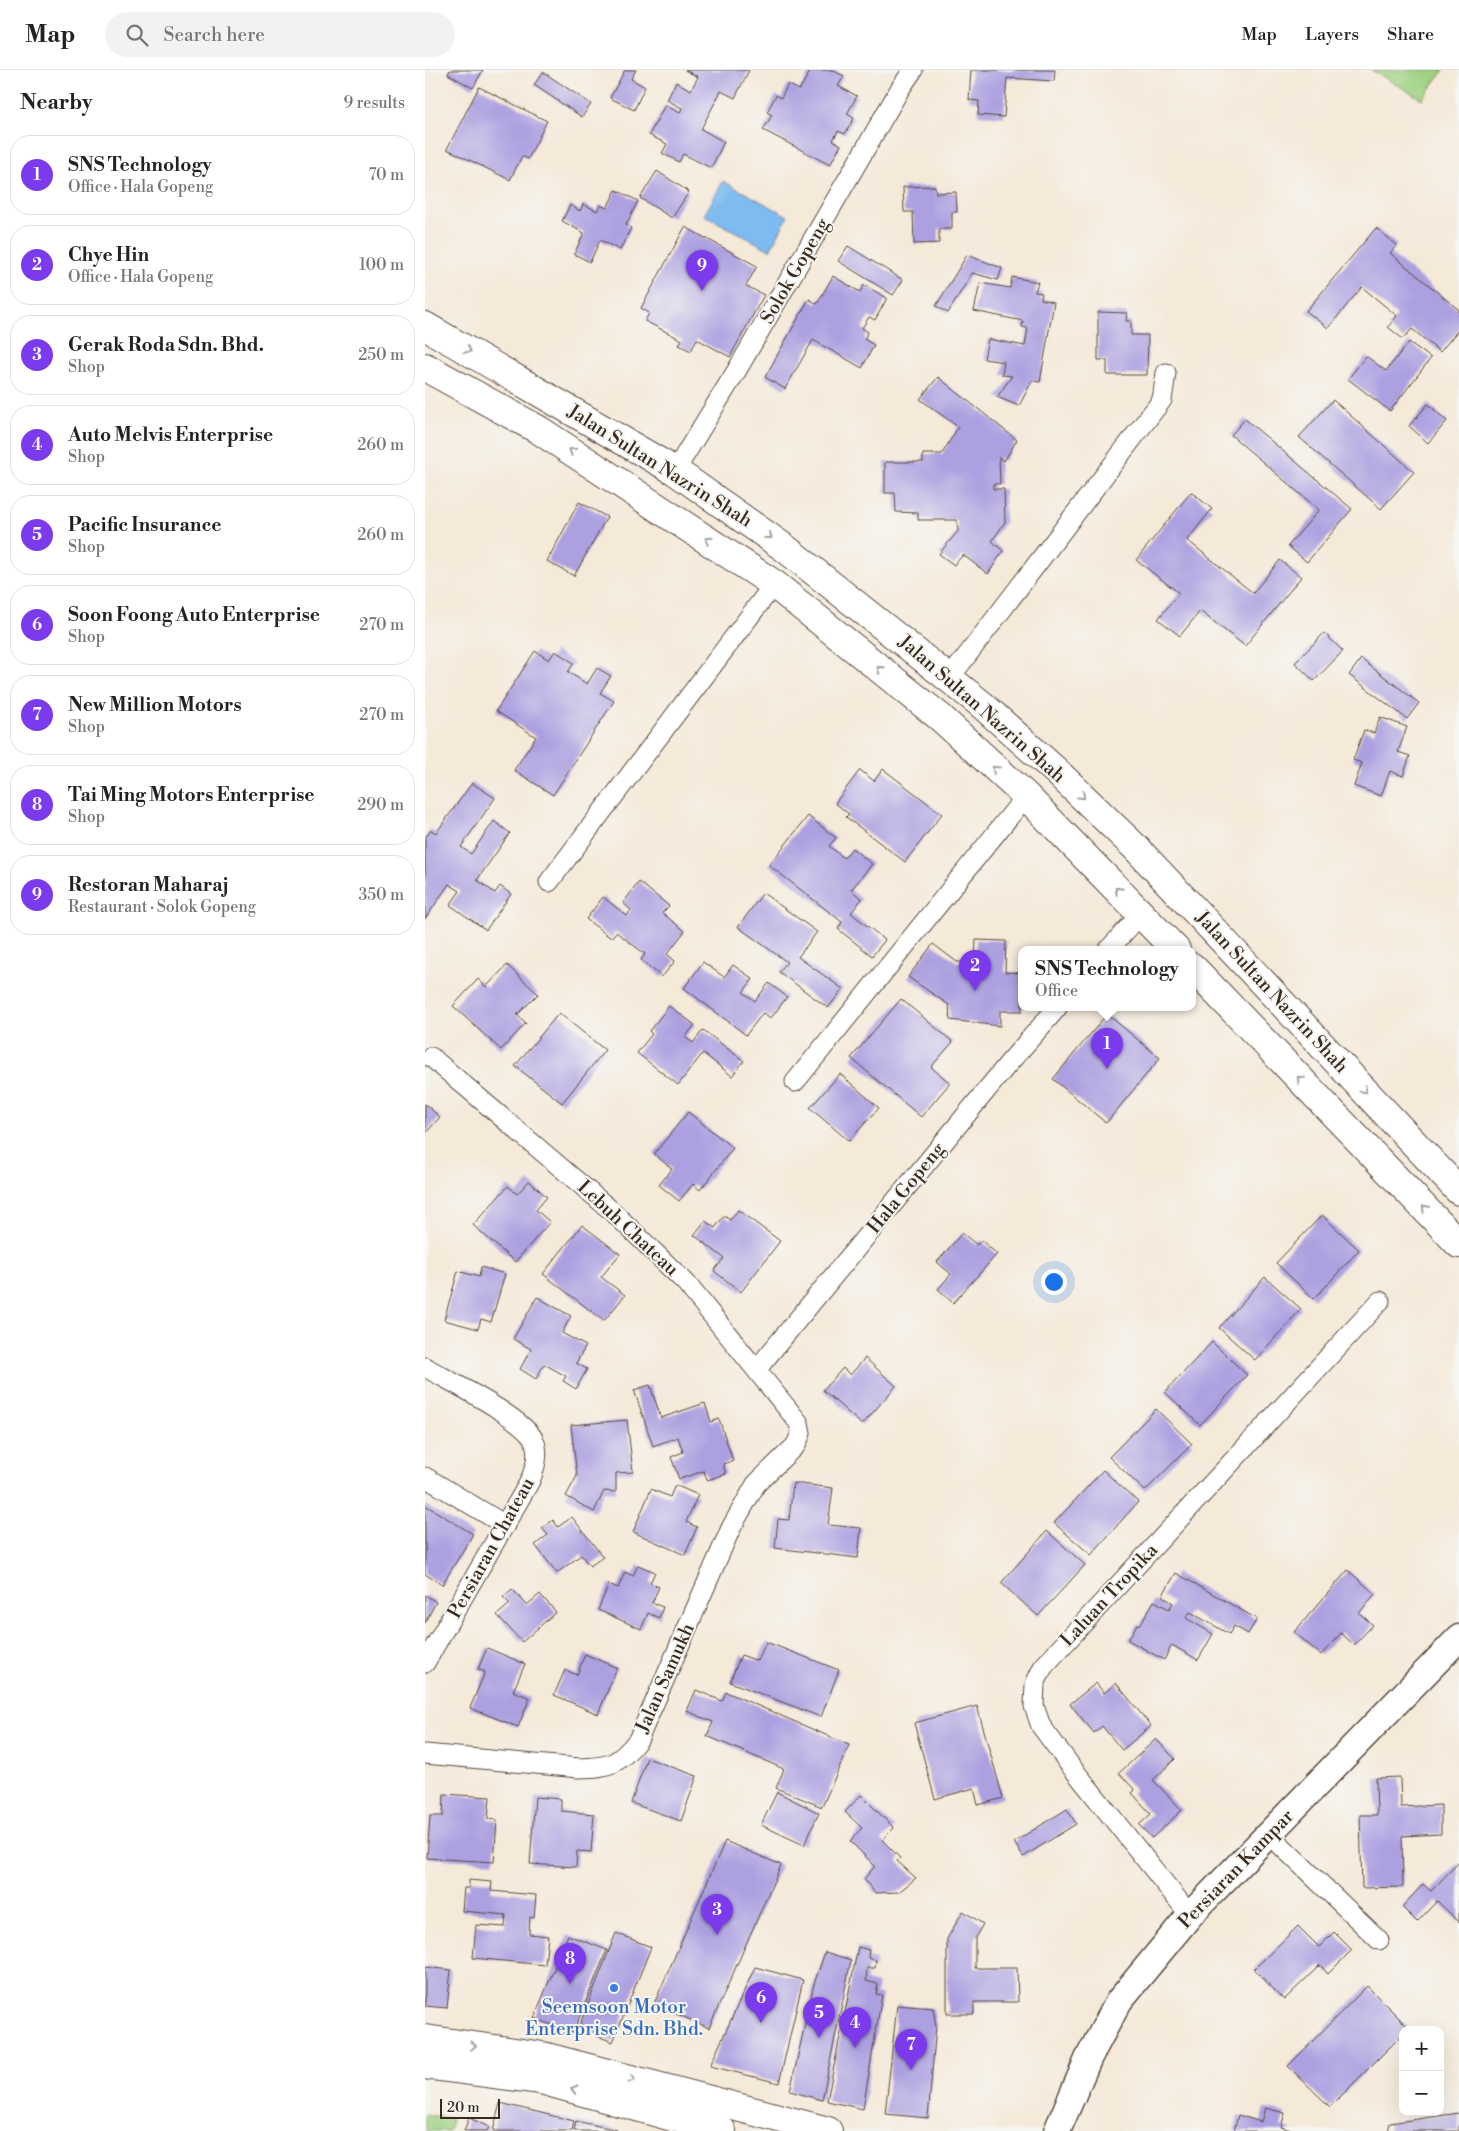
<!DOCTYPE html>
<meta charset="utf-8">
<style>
:root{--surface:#fff;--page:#f2f2f2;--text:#222;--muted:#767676;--line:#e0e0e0;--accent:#7c3aed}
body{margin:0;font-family:"Libre Bodoni",serif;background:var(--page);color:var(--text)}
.controls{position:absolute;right:15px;bottom:15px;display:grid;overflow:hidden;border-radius:10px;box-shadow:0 5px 20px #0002}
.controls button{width:45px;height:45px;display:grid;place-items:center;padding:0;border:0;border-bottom:1px solid var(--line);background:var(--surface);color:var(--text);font:25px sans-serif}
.scale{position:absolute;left:15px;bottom:12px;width:60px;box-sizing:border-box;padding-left:5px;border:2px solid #3b2a1e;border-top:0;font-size:14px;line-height:18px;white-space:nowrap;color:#3b2a1e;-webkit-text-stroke:4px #f6f6f2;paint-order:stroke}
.you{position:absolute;left:628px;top:1211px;width:18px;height:18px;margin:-12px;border:4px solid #fff;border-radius:50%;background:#1a73e8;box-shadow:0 0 0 8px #1a73e833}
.badge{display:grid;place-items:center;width:32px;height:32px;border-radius:50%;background:var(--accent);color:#fff;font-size:16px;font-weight:700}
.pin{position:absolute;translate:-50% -41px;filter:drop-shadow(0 1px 2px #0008)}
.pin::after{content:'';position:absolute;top:26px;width:18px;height:15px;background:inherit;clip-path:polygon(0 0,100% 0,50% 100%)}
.popup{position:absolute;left:593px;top:876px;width:178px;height:65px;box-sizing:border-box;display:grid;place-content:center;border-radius:10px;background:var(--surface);filter:drop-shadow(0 1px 4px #0005);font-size:16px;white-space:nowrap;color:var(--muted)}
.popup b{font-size:19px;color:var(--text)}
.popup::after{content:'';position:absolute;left:50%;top:100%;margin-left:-10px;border:10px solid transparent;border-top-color:var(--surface)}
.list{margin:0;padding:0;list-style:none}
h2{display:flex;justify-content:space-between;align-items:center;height:65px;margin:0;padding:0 20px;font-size:21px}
h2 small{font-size:16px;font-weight:400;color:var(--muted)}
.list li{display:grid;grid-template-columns:32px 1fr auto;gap:15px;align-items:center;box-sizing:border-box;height:80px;margin:0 10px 10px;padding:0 10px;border:1px solid var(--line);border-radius:20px}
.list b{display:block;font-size:19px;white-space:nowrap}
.list p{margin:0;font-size:16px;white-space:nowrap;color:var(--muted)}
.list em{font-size:16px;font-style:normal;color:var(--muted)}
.icon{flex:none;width:28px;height:28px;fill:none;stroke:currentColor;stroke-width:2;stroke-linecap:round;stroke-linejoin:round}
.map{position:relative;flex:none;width:1034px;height:2061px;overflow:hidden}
header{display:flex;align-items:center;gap:30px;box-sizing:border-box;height:70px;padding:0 25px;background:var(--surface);border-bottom:1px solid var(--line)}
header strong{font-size:24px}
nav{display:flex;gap:28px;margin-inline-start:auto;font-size:18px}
.search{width:350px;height:45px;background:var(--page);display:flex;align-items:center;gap:12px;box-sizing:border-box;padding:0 18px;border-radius:28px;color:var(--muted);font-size:19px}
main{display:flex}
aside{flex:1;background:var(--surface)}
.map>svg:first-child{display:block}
.green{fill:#9fd181;stroke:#6d7e50}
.water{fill:#7dbbf0;stroke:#5c7287}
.building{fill:#aca0e0}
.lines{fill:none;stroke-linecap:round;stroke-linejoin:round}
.street-casing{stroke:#57473a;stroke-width:21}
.secondary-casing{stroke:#57473a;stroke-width:29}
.primary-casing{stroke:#57473a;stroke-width:30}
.highway-casing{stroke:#57473a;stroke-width:30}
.street{stroke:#fff;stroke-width:19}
.secondary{stroke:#fff;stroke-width:26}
.primary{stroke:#fff;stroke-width:28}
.highway{stroke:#fff;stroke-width:28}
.oneway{stroke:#a79f9a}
.shop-dot{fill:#3f7fe0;stroke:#f6f6f2;stroke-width:2}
.labels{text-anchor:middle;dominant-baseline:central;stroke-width:4;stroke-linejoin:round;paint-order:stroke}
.street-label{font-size:19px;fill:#3b2a1e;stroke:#f6f6f2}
.shop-label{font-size:19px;fill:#366cbe;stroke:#f6f6f2}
</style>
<header>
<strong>Map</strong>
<div class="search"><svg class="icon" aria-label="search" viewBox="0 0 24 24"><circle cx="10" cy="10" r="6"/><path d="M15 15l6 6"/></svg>Search here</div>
<nav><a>Map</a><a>Layers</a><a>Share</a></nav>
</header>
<main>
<aside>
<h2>Nearby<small>9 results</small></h2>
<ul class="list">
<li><span class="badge">1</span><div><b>SNS Technology</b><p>Office · Hala Gopeng</p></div><em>70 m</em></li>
<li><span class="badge">2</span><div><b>Chye Hin</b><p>Office · Hala Gopeng</p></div><em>100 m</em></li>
<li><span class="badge">3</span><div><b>Gerak Roda Sdn. Bhd.</b><p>Shop</p></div><em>250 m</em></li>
<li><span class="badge">4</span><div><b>Auto Melvis Enterprise</b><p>Shop</p></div><em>260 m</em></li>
<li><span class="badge">5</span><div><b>Pacific Insurance</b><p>Shop</p></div><em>260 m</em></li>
<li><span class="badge">6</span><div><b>Soon Foong Auto Enterprise</b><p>Shop</p></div><em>270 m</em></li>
<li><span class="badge">7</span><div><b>New Million Motors</b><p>Shop</p></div><em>270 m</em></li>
<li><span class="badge">8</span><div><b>Tai Ming Motors Enterprise</b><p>Shop</p></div><em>290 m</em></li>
<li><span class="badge">9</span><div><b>Restoran Maharaj</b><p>Restaurant · Solok Gopeng</p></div><em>350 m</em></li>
</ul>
</aside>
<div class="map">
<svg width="1034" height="2061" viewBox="0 0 1034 2061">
<rect width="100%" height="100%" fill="#f6f6f2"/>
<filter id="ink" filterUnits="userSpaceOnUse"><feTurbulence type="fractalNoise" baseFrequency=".02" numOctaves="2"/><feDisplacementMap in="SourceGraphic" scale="10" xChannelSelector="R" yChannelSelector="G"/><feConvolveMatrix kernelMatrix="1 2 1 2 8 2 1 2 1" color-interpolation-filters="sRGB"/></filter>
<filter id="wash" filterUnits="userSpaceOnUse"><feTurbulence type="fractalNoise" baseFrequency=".0096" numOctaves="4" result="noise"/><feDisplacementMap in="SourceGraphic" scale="20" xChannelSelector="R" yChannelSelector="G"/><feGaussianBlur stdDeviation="1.12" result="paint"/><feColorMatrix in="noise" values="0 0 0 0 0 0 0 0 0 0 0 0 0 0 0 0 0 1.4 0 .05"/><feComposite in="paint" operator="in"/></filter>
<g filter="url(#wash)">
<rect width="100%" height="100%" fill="#f5e9d8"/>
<g class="green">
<polygon points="946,0 1019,0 997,29"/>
<polygon points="0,2044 27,2049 24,2061 0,2061"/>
</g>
<polygon class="water" points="298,111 363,146 345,180 279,145"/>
<g id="blocks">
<g class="building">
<polygon points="25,0 58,0 48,18 23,4"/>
<polygon points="200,0 211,0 206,9 220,17 209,40 185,28"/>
<polygon points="260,0 324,0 310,28 296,21 276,59 299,72 286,98 258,84 254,92 237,83 242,74 224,65 240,35 255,43 257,38 242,30 251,12 266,20 273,7"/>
<polygon points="386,0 407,0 419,6 413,16 432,26 422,44 429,48 420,64 413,61 408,70 416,75 405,95 338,60 347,45 342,42 351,25 356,28 363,14 374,20"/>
<polygon points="546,0 630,0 629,11 582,8 579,47 553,45 554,31 544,30"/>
<polygon points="118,2 166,34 157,47 109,15"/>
<polygon points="54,17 122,51 103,89 97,86 85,110 22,79"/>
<polygon points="232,101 264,122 247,148 215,128"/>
<polygon points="510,116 511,123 531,122 532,142 527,142 527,159 514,159 514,173 489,174 488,142 479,142 478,117"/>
<polygon points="191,120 213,131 201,155 206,158 195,180 175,170 165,192 149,184 159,163 137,151 145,135 155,141 158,134 172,141 175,135 182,138"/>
<polygon points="260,157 332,196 321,216 339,225 305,287 272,269 266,281 254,275 257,270 220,251 224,243 216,238"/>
<polygon points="951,158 972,175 965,183 1034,240 1034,259 1015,282 987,259 978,269 963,257 972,246 937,217 903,258 881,241"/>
<polygon points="423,176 478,210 468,225 413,191"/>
<polygon points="542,185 577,198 573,210 547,203 523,243 511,236"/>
<polygon points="408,206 435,222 439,215 462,228 450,250 444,247 437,258 443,262 439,269 449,275 437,298 388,270 360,319 340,307 384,229 392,234"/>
<polygon points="587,207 613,212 610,222 617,223 616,229 629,232 615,312 607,311 594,336 572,327 587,306 577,305 579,292 559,289 563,269 600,276 603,258 597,257 598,251 549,241 555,213 585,218"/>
<polygon points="673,242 702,243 701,251 706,251 706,265 723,265 722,305 682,305 682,290 673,290"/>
<polygon points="984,272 1006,288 965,341 923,309 941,286 961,301"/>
<polygon points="513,307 592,370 579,391 574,387 575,414 568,414 568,419 579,419 580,452 567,471 578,481 563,504 538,485 529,495 514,484 533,461 532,450 493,450 493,443 471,442 470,423 460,423 460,392 498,392 498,384 517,384 533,357 495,329"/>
<polygon points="908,330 989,402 956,439 874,367"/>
<polygon points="1003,334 1022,351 1003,373 984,356"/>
<polygon points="820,349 927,439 882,492 863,476 894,440 806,365"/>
<polygon points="766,422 787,439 762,470 828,523 855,490 876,507 820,576 775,541 755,566 733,549 754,523 711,490"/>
<polygon points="154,432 182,447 149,506 122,491"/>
<polygon points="899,563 918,581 889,611 870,593"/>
<polygon points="110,581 124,590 130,581 149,593 143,602 162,614 172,598 186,606 175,623 189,631 128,725 89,700 111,667 71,641"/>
<polygon points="936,589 994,633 982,649 924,605"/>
<polygon points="955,647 982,657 973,682 985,686 978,706 965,701 956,726 929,716 937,693 928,690 939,660 949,663"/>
<polygon points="458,699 517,744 480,792 421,747 424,744 410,733 435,700 449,711"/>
<polygon points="47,713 70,728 36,777 46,784 69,751 85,763 52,810 70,823 75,816 86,824 61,860 25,835 35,821 24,814 0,849 0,768 6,760 11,763"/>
<polygon points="383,746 411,768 404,776 419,788 427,778 447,794 426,820 437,829 426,843 460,870 447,886 413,859 417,852 344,795"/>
<polygon points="214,812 244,836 237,843 260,861 242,884 250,891 237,907 216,890 220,884 191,862 186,868 161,849 178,827 202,846 206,840 198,833"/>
<polygon points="338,823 392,862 373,887 418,919 403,938 354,902 362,892 313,857"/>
<polygon points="551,870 581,871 580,902 597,903 597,941 575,941 575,956 525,950 524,935 483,907 508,874 532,892 550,892"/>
<polygon points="278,892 299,907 308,895 328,909 318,922 330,931 344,913 362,927 346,948 338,943 321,965 259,918"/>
<polygon points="82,895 113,924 92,945 101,953 76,980 28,936 53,909 61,917"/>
<polygon points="476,929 528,972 506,997 525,1013 496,1047 426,988"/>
<polygon points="244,936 270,955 260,967 268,973 278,960 319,991 307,1006 278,983 253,1015 212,983 227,964 224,961"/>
<polygon points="134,943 180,980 137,1033 90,996"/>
<polygon points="682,944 735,988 681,1053 628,1009"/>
<polygon points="415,1004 454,1038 424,1071 385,1038"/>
<polygon points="0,1034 15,1047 0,1064"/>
<polygon points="263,1042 308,1078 275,1120 268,1114 254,1131 234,1115 247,1099 229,1084"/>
<polygon points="104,1111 122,1127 111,1140 125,1152 90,1192 48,1155 83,1116 92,1124"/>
<polygon points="313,1140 355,1171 316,1222 289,1201 299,1188 269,1165 280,1151 290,1158 299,1146 305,1150"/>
<polygon points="897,1145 934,1180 889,1229 851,1193"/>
<polygon points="157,1155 195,1184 176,1207 200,1225 179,1251 118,1204"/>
<polygon points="537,1163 552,1175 556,1170 572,1184 528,1233 513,1219 526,1204 512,1192"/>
<polygon points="56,1197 80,1204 66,1252 56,1249 53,1259 19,1250 33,1201 54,1207"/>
<polygon points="840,1207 876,1239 830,1290 794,1258"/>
<polygon points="112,1227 146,1246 137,1263 161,1276 151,1293 162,1299 151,1319 138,1311 141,1306 119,1294 111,1309 95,1299 106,1279 88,1269"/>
<polygon points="787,1272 822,1305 775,1355 740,1322"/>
<polygon points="440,1288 471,1316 437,1355 398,1320 418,1298 425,1305"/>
<polygon points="225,1315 236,1348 280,1333 286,1352 294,1349 308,1391 298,1394 301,1404 282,1410 279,1401 254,1409 246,1387 258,1382 253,1367 228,1376 209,1320"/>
<polygon points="731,1339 767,1374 720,1421 684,1387"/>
<polygon points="202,1350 208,1402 191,1403 191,1422 179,1421 169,1442 141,1426 152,1406 146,1355"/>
<polygon points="678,1400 713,1432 666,1485 629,1453"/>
<polygon points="368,1413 408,1418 403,1455 436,1458 433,1488 350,1478 353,1449 364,1450"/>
<polygon points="250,1415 273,1425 261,1452 272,1457 260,1485 208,1462 226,1419 245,1427"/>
<polygon points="0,1435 48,1464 17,1515 0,1504"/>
<polygon points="147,1447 178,1487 165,1496 156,1485 132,1503 110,1475 123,1465 117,1458 128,1450 133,1457"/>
<polygon points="622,1461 660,1495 613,1546 576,1513"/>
<polygon points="213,1495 230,1502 225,1513 234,1517 227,1533 238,1537 234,1548 223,1543 216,1559 173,1540 184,1514 193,1518 200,1502 208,1506"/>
<polygon points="923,1500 950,1524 934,1543 948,1555 929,1575 916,1563 896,1585 869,1562"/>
<polygon points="751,1503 832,1549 823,1564 809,1556 804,1564 765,1542 761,1548 788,1564 773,1590 747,1575 739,1590 703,1570 712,1554 715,1555 729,1531 744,1539 748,1533 737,1526"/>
<polygon points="87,1519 102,1535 115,1524 131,1542 97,1572 72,1545 85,1534 78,1527"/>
<polygon points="0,1525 11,1532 0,1553"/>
<polygon points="341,1572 414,1600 396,1647 305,1612 316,1585 333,1591"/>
<polygon points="62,1578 100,1594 88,1621 105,1628 93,1657 45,1638 60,1602 53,1599"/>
<polygon points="160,1584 192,1598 173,1644 129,1625 140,1600 152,1605"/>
<polygon points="671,1613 679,1623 691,1613 726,1656 697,1680 677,1656 669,1663 645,1634"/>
<polygon points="271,1620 297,1631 301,1622 424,1675 397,1737 351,1718 359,1699 282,1666 288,1652 262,1641"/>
<polygon points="552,1636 578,1728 553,1735 549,1718 510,1729 489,1653"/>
<polygon points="731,1669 750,1689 728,1710 757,1740 727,1768 714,1755 726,1744 707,1723 710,1720 694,1703"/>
<polygon points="222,1688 272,1706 256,1751 206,1733"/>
<polygon points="975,1707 976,1737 1016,1735 1016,1764 977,1766 978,1817 937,1818 935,1745 952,1745 951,1708"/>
<polygon points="352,1722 394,1743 379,1775 336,1755"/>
<polygon points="19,1724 65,1727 63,1749 72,1750 69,1792 2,1788 5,1746 18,1746"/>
<polygon points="436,1725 469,1758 457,1770 475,1788 472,1791 491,1808 474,1822 450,1823 439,1809 450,1796 425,1771 437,1758 420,1742"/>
<polygon points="110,1727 136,1729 136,1741 169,1744 166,1782 152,1781 151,1797 105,1794"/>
<polygon points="642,1739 651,1754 598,1787 589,1772"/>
<polygon points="300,1771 356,1795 284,1958 229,1934"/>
<polygon points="1034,1792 1034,1852 1012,1831 992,1852 977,1837 998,1814 1006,1821"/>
<polygon points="44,1810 67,1812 66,1821 111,1825 109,1848 105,1847 104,1864 123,1866 120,1895 48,1888 51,1855 80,1857 81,1845 37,1841 39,1818 44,1818"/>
<polygon points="538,1841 558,1854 550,1868 550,1898 592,1898 593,1932 549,1932 549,1944 522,1944 522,1869"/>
<polygon points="873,1856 894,1877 909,1862 927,1880 903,1904 895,1895 859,1930 829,1899"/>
<polygon points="191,1863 226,1877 188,1972 153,1959"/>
<polygon points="143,1865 182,1880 148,1963 109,1948"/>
<polygon points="433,1877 444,1880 443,1888 451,1890 450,1898 442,1898 441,1911 453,1914 451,1924 457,1925 438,2039 402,2031"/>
<polygon points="400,1882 426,1890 397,2030 365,2021 389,1914"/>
<polygon points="0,1897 26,1900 22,1938 0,1936"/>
<polygon points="330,1897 378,1910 354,2013 285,1996"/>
<polygon points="942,1916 984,1958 978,1960 978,1964 905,2037 863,1996"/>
<polygon points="472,1935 508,1938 511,1956 503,2048 460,2044"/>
<polygon points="75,2033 149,2051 147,2061 68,2061"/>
<polygon points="840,2038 860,2043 856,2057 869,2061 809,2061 813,2045 836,2052"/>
<polygon points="1034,2043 1034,2061 963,2061 965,2053"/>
<polygon points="44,2048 64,2057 62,2061 39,2061"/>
<polygon points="151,2051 192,2060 192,2061 149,2061"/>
</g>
</g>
</g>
<g filter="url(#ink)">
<use href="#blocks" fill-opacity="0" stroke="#57473a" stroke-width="1"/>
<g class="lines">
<g class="street-casing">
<g id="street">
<polyline points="250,401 312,300 475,19 488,0"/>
<polyline points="524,609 737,330 741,303"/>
<polyline points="124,812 349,514"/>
<polyline points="683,880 716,844"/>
<polyline points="370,1012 601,726"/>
<path d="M 0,1297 C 24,1311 99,1348 109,1370 C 115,1384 110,1398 105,1411 L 0,1593"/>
<polyline points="332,1299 583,994 632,938"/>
<polyline points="0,1407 80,1455"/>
<path d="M 0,1684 L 154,1698 C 185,1697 193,1695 213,1670 L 306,1458 L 331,1414 L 371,1375 L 376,1363 L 374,1353 L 261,1213 L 188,1142 L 6,987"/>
<polyline points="844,1764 954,1870"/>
<polyline points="765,1845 645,1695 616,1656 609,1636 610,1614 618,1597 955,1231"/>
</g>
</g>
<g class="secondary-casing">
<polyline id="secondary" points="632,2061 664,1987 694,1931 765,1845 1034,1568"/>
</g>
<g class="primary-casing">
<g id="primary">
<polyline points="0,1969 118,1986 403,2061"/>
<polyline points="0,1995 116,2010 297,2061"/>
</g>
</g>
<g class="highway-casing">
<g id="highway">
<polyline points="0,256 250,401 361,479 556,634 632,702 711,778 1034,1121"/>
<polyline points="0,297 114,360 349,514 516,648 601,726 751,880"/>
<polyline points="767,897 1034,1174"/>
</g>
</g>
<use href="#street" class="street"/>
<use href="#secondary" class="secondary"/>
<use href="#primary" class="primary"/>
<use href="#highway" class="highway"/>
</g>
<defs><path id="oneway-chevron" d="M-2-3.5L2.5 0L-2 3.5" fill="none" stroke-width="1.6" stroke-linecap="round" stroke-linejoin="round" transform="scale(1.25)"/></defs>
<g class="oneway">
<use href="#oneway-chevron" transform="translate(43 280) rotate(29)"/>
<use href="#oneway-chevron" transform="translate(147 381) rotate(-147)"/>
<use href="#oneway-chevron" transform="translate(344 466) rotate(37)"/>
<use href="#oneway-chevron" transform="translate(283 470) rotate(-146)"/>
<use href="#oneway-chevron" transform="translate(455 599) rotate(-141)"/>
<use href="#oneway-chevron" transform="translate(570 699) rotate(-137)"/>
<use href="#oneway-chevron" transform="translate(657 726) rotate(43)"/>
<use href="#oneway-chevron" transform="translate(693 820) rotate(-135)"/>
<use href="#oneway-chevron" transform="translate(875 1009) rotate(-134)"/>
<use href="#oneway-chevron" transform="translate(939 1020) rotate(47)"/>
<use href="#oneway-chevron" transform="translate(1000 1138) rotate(-134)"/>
<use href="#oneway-chevron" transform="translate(48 1976) rotate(8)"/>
<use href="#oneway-chevron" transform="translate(207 2009) rotate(15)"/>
<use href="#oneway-chevron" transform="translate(149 2019) rotate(-164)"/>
</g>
</g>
<circle class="shop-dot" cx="189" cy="1918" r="5"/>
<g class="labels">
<g class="street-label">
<text transform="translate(370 201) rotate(-60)">Solok Gopeng</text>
<text transform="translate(235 396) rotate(32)">Jalan Sultan Nazrin Shah</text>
<text transform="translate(557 639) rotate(41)">Jalan Sultan Nazrin Shah</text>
<text transform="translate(847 922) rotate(47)">Jalan Sultan Nazrin Shah</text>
<text transform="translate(481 1118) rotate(-51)">Hala Gopeng</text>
<text transform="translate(203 1158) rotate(43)">Lebuh Chateau</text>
<text transform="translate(66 1478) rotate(-61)">Persiaran Chateau</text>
<text transform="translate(684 1525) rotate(-47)">Laluan Tropika</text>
<text transform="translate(240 1608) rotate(-66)">Jalan Samukh</text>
<text transform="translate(811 1799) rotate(-46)">Persiaran Kampar</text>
</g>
<g class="shop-label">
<text x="189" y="1937">Seemsoon Motor<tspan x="189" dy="22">Enterprise Sdn. Bhd.</tspan></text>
</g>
</g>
</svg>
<div class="controls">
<button>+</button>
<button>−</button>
</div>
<div class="scale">20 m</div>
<div class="you"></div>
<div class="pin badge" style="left:682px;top:999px">1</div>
<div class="popup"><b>SNS Technology</b>Office</div>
<div class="pin badge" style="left:550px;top:921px">2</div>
<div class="pin badge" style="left:292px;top:1865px">3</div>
<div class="pin badge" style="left:430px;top:1978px">4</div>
<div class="pin badge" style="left:394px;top:1968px">5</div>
<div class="pin badge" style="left:336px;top:1953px">6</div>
<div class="pin badge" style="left:486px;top:2000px">7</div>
<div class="pin badge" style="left:145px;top:1914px">8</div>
<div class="pin badge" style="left:277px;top:221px">9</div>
</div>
</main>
